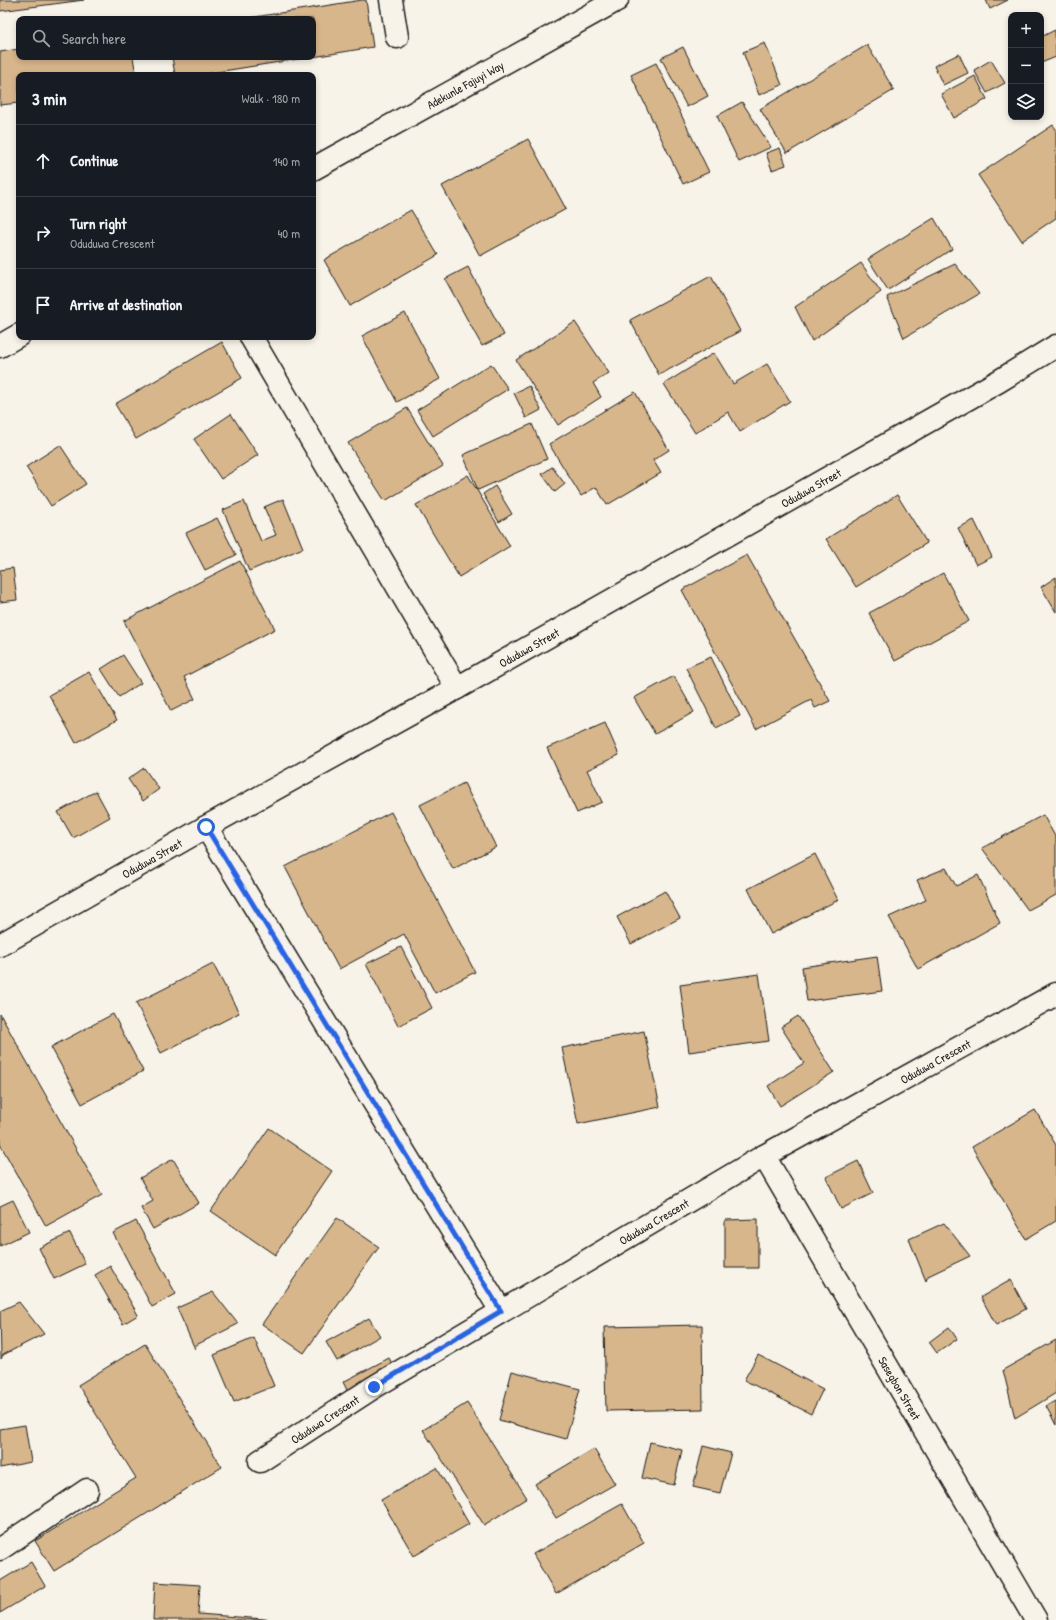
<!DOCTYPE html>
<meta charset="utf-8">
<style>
:root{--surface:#171b24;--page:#242831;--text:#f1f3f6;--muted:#9ea1a6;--line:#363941}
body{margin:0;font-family:"Patrick Hand",sans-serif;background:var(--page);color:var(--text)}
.controls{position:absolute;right:12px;top:12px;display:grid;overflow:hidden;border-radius:8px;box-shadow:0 2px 6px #0003}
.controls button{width:36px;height:36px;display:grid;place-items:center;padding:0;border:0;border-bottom:1px solid var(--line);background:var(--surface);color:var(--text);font:20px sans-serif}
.stop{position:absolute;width:12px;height:12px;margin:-9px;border:3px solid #2563eb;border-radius:50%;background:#fff}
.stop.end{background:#2563eb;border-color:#fff;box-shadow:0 1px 4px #0008}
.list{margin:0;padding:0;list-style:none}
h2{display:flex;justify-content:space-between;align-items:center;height:52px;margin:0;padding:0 16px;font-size:17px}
h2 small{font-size:13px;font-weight:400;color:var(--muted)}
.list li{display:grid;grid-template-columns:26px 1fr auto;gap:12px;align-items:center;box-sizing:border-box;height:72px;padding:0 16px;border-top:1px solid var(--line)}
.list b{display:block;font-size:15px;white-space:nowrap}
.list p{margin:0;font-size:13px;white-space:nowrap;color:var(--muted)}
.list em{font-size:13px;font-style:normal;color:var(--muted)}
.icon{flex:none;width:22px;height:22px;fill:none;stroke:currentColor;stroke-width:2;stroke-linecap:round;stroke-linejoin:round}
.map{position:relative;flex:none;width:1056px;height:1620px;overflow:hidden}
.search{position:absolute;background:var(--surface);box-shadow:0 2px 6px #0003;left:16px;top:16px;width:300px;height:44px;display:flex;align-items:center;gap:10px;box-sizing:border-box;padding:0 14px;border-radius:8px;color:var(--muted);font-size:15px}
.panel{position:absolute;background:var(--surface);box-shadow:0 2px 6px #0003;left:16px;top:72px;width:300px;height:268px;border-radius:8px}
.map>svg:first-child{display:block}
.building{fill:#d8b68b;stroke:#1c1c1c}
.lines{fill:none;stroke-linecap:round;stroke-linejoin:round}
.minor-casing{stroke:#1c1c1c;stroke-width:25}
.minor{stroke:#f7f3e8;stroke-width:22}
.route{stroke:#2563eb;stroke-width:5}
.labels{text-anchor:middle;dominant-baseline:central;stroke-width:4;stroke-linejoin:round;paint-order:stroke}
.street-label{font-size:12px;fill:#1c1c1c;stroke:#f7f3e8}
</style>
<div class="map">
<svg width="1056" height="1620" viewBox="0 0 1056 1620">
<rect width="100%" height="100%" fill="#f7f3e8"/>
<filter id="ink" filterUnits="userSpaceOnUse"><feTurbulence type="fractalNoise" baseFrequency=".025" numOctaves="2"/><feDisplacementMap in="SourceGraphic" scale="8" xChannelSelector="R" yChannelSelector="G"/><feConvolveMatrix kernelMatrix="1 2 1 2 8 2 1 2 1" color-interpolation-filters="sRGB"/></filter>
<g filter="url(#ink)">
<g class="building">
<polygon points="0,0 84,0 0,11"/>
<polygon points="362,0 366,0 373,47 313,57 313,19 242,19"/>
<polygon points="986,0 1008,0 990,9"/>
<polygon points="1055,30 1056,57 1041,63 1041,37"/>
<polygon points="765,43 782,85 759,95 743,52"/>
<polygon points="867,45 894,90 787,153 760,109"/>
<polygon points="683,47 708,96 687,107 661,58"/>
<polygon points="19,49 19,57 133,57 136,75 19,75 19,103 0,105 0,52"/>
<polygon points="959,54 968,73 943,85 934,66"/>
<polygon points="172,57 311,57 198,75 175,75"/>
<polygon points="991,60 1005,83 987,93 974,70"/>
<polygon points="656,63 709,172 683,184 631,75"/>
<polygon points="975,76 987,99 954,118 941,94"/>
<polygon points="742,102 771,147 739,162 717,116"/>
<polygon points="1053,125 1056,129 1056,218 1022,241 978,175"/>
<polygon points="528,139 566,209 480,256 442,186"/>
<polygon points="780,148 786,165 772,170 766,153"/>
<polygon points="411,210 438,255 350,306 324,260"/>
<polygon points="934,218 952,249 888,290 868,259"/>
<polygon points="861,263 881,292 812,341 795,307"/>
<polygon points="955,264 979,294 904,338 887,297"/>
<polygon points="468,267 504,335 482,346 445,279"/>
<polygon points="711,276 740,331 659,375 630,320"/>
<polygon points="405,313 440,379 397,402 362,336"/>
<polygon points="575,322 609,373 593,383 601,397 558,425 516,360"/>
<polygon points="222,342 242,378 136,439 115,404"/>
<polygon points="714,353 733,384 767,364 790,401 740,432 728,412 695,433 664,384"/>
<polygon points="491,364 508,389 433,436 417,410"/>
<polygon points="529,386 541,410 526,418 514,393"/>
<polygon points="635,392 669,450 653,460 661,473 607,505 596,487 581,496 549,444"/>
<polygon points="407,408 443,466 385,501 348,443"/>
<polygon points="231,414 258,455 221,479 194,439"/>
<polygon points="532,424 547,459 478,490 463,455"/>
<polygon points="60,445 86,484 51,506 26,467"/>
<polygon points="552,467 565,484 555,492 542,474"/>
<polygon points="468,475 510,546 459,577 416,505"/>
<polygon points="495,486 512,514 499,522 483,494"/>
<polygon points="897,495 927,543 856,587 826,539"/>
<polygon points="283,499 303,548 249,571 223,510 244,501 261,541 276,535 264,507"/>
<polygon points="217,518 236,555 205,570 186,533"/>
<polygon points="974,520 992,557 976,565 958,528"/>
<polygon points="747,555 830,701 815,708 811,700 756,729 682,590"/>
<polygon points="240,561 275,629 184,677 195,699 171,711 124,621"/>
<polygon points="13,568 17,600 0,602 0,570"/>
<polygon points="943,573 969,621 895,661 869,613"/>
<polygon points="1056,577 1056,612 1041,587"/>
<polygon points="123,655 141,683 119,697 101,669"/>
<polygon points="711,657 740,716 716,728 686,668"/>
<polygon points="89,672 117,720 76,743 49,695"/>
<polygon points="674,676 694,712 655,734 634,698"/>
<polygon points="605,723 619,755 587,770 602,802 577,813 547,748"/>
<polygon points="144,768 159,789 143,801 128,779"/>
<polygon points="464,783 496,847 453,869 420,805"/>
<polygon points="96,791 110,817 73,838 58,812"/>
<polygon points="391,812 475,972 435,993 404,934 339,969 285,867"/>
<polygon points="1043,815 1056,838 1056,895 1028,910 982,848"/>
<polygon points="815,854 838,900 771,934 748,889"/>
<polygon points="946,868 956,886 978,875 1000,923 918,969 889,917 926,900 917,880"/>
<polygon points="665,891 680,918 631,944 617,917"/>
<polygon points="401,947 432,1008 398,1026 366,964"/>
<polygon points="877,956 882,991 807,1001 802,967"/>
<polygon points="213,964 239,1013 161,1053 136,1003"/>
<polygon points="759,974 769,1041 689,1052 680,985"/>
<polygon points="0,1014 102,1195 46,1226 0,1144"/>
<polygon points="113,1014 143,1071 82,1104 51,1047"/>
<polygon points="798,1016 834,1072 780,1106 768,1086 804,1063 781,1027"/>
<polygon points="644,1031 660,1107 578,1124 562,1048"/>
<polygon points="1035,1110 1056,1145 1056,1221 1026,1239 972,1147"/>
<polygon points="269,1128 332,1171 275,1255 211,1211"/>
<polygon points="173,1159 199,1203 153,1229 141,1208 153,1201 140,1178"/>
<polygon points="858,1161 873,1193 841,1209 826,1177"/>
<polygon points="13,1200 29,1232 0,1246 0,1206"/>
<polygon points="337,1218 379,1247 304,1353 262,1324"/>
<polygon points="758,1219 758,1268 725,1268 725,1220"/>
<polygon points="136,1221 176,1294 152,1307 113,1233"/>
<polygon points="944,1223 970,1256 928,1276 926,1281 909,1239"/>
<polygon points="70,1233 85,1264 54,1279 39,1248"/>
<polygon points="110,1266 138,1315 123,1324 95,1275"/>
<polygon points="1011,1280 1026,1309 996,1325 981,1297"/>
<polygon points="213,1292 238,1324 196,1345 195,1349 177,1308"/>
<polygon points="19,1302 44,1334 3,1355 1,1359 0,1311"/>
<polygon points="369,1318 380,1336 337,1361 326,1342"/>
<polygon points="702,1325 703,1409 606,1411 604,1327"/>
<polygon points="949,1327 957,1339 937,1353 929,1342"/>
<polygon points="254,1338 274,1386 234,1402 214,1355"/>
<polygon points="1056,1340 1056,1393 1015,1418 1003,1370"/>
<polygon points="145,1344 222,1467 54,1571 35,1541 136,1478 78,1385"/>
<polygon points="758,1355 823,1389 811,1414 744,1380"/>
<polygon points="389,1358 395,1369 349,1394 343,1382"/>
<polygon points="512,1371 580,1389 566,1439 499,1420"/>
<polygon points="1056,1401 1056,1425 1046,1406"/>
<polygon points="467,1403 527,1498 484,1525 423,1430"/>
<polygon points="25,1425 31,1462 0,1468 0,1429"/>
<polygon points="650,1442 682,1450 674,1485 642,1478"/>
<polygon points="703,1446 731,1453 720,1493 693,1487"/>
<polygon points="594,1449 615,1484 556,1518 535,1484"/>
<polygon points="437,1468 469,1524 414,1556 381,1500"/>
<polygon points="622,1504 644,1543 556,1594 533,1554"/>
<polygon points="31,1562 45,1586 0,1613 0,1581"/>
<polygon points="155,1582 200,1585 198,1614 277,1620 153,1620"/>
</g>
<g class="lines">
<g class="minor-casing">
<g id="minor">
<polyline points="391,0 397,37"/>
<path id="s1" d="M 313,169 L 617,0"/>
<polyline points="251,337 457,688"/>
<polyline points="0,346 19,335"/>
<polyline points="206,827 501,1311"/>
<path id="s2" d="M 0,945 L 206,827 L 457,688 L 999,381 L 1056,346"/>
<path id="s3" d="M 764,1156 L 1036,1620"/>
<path id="s4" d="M 260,1461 L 374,1387 L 764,1156 L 1056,994"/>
<polyline points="0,1549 87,1490"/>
</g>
</g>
<use href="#minor" class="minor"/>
</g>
</g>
<g class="lines" filter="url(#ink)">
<polyline class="route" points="206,827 501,1311 374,1387"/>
</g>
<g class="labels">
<g class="street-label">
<text stroke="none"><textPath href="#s1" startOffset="174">Adekunle Fajuyi Way</textPath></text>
<text stroke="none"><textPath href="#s2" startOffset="931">Oduduwa Street</textPath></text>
<text stroke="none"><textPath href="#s2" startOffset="607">Oduduwa Street</textPath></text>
<text stroke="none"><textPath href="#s2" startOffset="175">Oduduwa Street</textPath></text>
<text stroke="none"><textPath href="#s4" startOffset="785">Oduduwa Crescent</textPath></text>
<text stroke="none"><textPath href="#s4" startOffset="461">Oduduwa Crescent</textPath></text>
<text stroke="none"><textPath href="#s3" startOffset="269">Sasegbon Street</textPath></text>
<text stroke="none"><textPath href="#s4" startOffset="77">Oduduwa Crescent</textPath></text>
</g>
</g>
</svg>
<div class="controls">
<button>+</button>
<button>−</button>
<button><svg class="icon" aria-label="layers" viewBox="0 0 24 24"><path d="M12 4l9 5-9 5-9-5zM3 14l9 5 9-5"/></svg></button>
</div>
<div class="stop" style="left:206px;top:827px"></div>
<div class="stop end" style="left:374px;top:1387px"></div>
<div class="search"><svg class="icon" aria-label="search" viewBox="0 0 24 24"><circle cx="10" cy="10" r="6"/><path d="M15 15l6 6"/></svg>Search here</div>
<section class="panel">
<h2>3 min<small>Walk · 180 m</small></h2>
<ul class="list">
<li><svg class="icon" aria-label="ahead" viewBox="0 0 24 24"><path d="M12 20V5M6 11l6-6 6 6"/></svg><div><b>Continue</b></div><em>140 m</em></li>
<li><svg class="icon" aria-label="right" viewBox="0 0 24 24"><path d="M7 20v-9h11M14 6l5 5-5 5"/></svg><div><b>Turn right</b><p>Oduduwa Crescent</p></div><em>40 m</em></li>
<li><svg class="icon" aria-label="arrive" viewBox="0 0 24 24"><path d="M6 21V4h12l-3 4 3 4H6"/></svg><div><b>Arrive at destination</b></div></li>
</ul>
</section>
</div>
